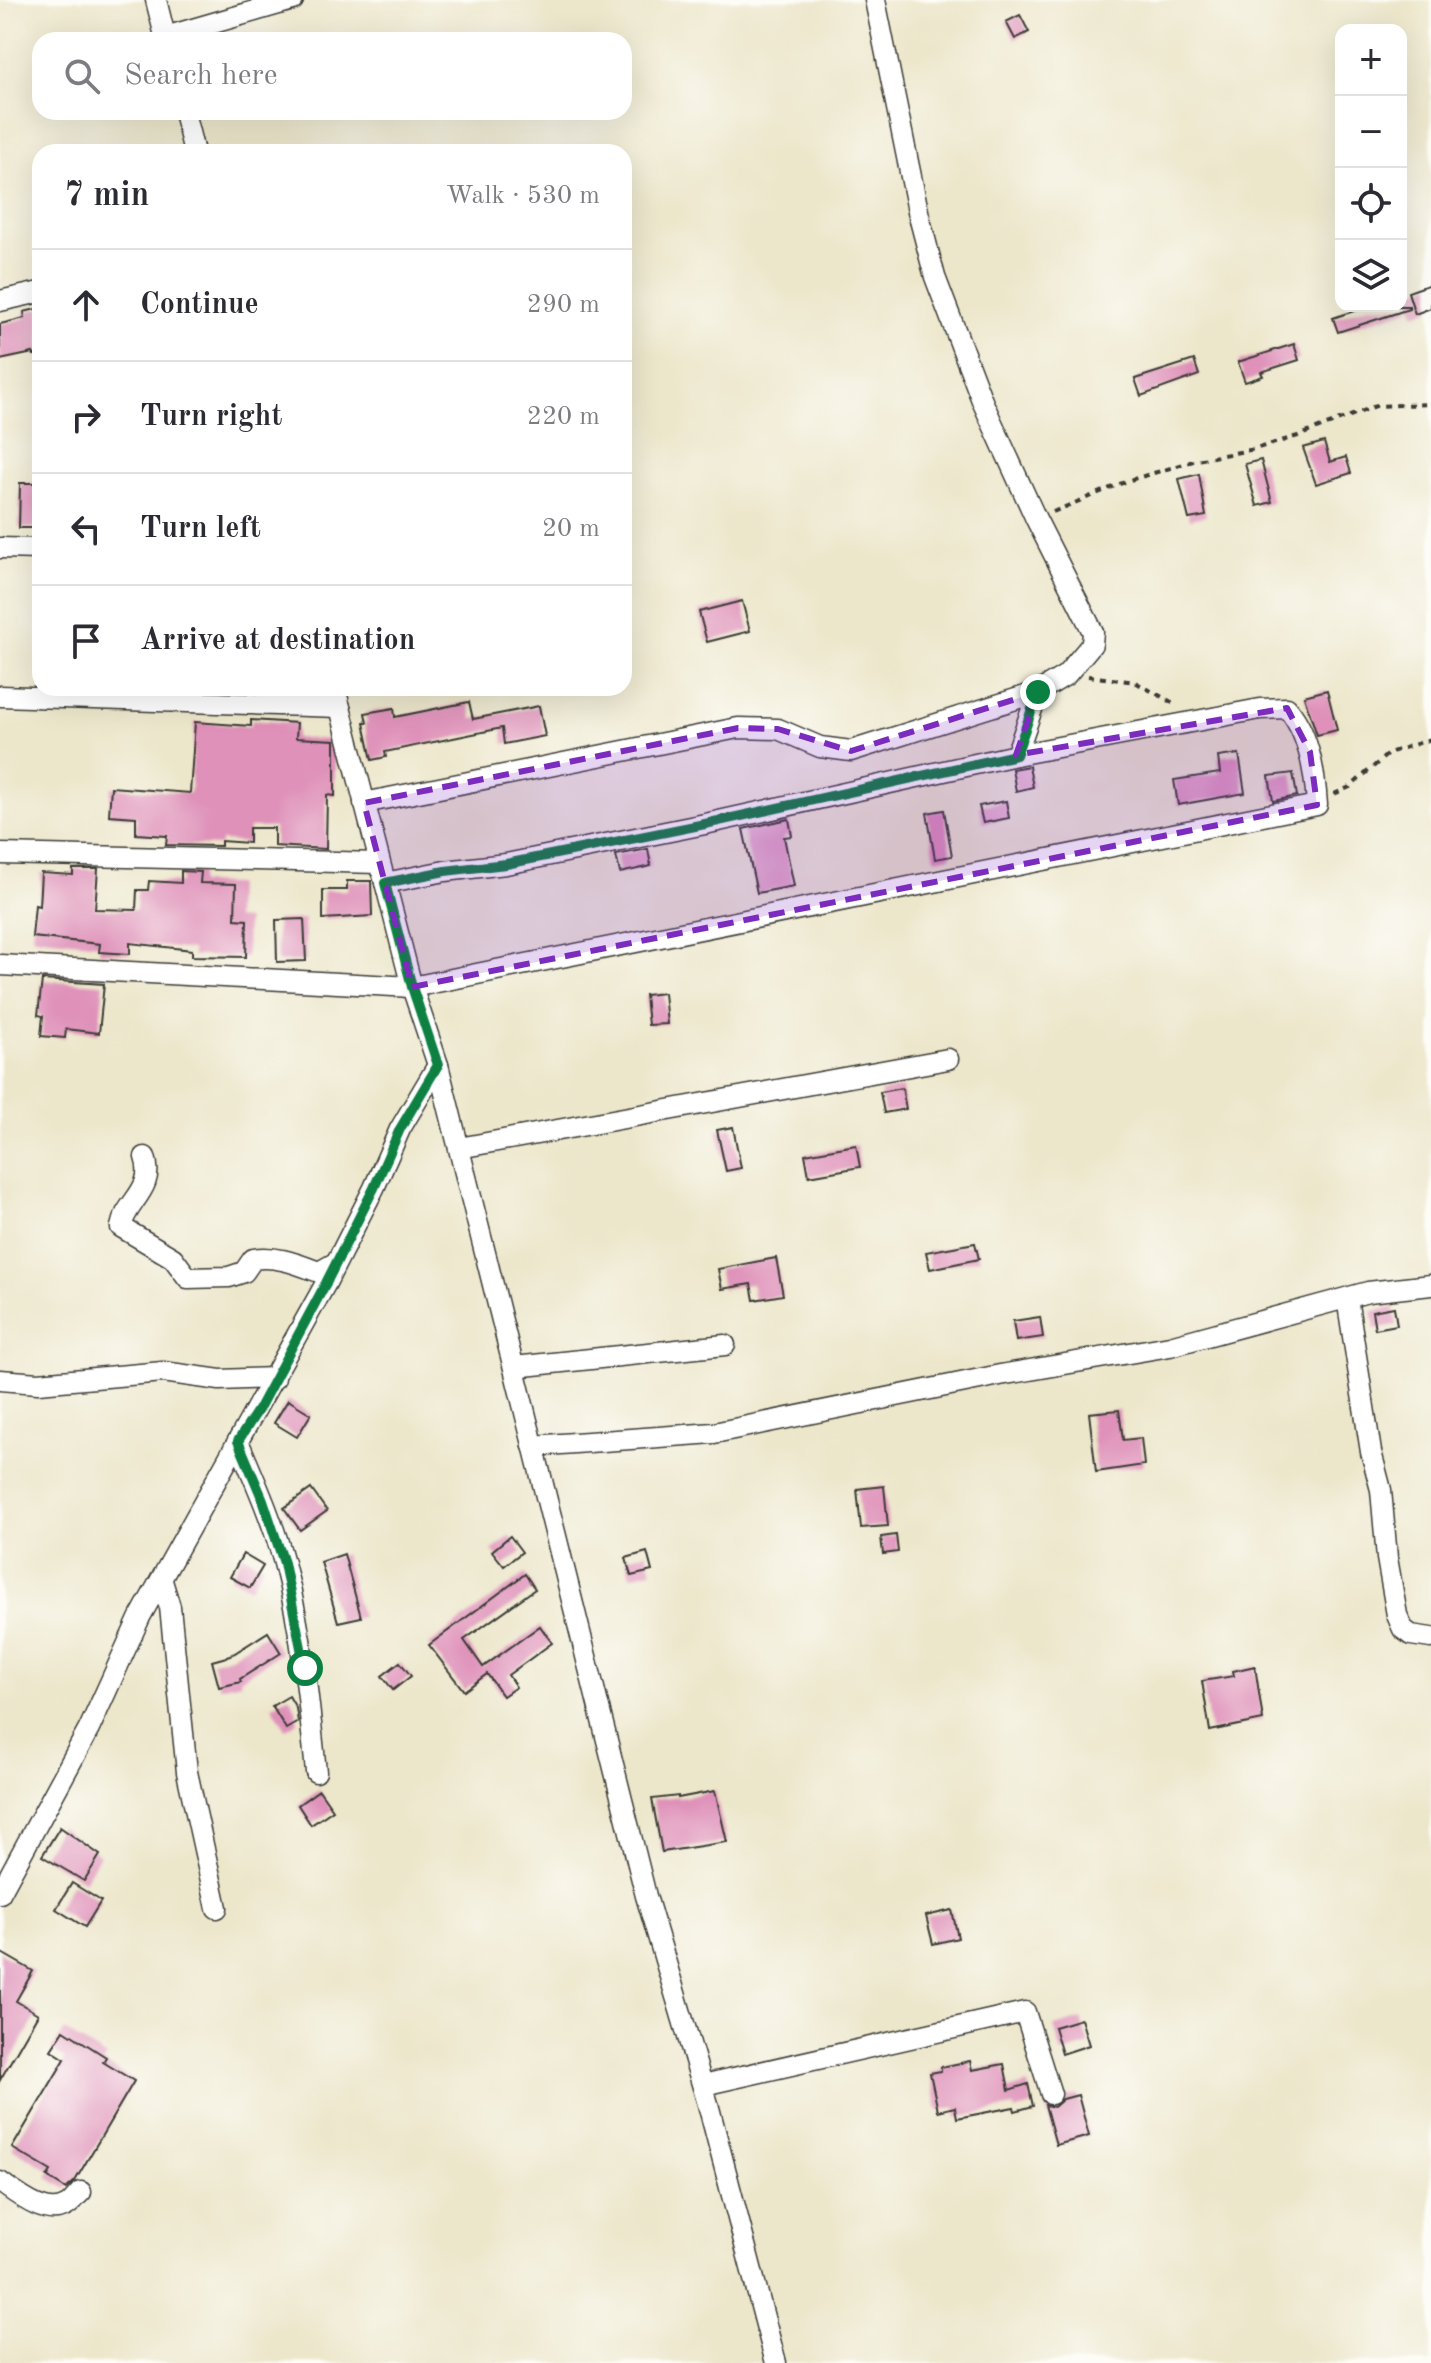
<!DOCTYPE html>
<meta charset="utf-8">
<style>
:root{--surface:#fff;--page:#f2f2f3;--text:#2b2b33;--muted:#7c7c81;--line:#e1e1e2}
body{margin:0;font-family:"Old Standard TT",serif;background:var(--page);color:var(--text)}
.controls{position:absolute;right:24px;top:24px;display:grid;overflow:hidden;border-radius:16px;box-shadow:0 8px 32px #0002}
.controls button{width:72px;height:72px;display:grid;place-items:center;padding:0;border:0;border-bottom:2px solid var(--line);background:var(--surface);color:var(--text);font:40px sans-serif}
.stop{position:absolute;width:24px;height:24px;margin:-18px;border:6px solid #0b8043;border-radius:50%;background:#fff}
.stop.end{background:#0b8043;border-color:#fff;box-shadow:0 2px 8px #0008}
.list{margin:0;padding:0;list-style:none}
h2{display:flex;justify-content:space-between;align-items:center;height:104px;margin:0;padding:0 32px;font-size:34px}
h2 small{font-size:26px;font-weight:400;color:var(--muted)}
.list li{display:grid;grid-template-columns:52px 1fr auto;gap:24px;align-items:center;box-sizing:border-box;height:112px;padding:0 32px;border-top:2px solid var(--line)}
.list b{display:block;font-size:30px;white-space:nowrap}
.list em{font-size:26px;font-style:normal;color:var(--muted)}
.icon{flex:none;width:44px;height:44px;fill:none;stroke:currentColor;stroke-width:2;stroke-linecap:round;stroke-linejoin:round}
.map{position:relative;flex:none;width:1431px;height:2363px;overflow:hidden}
.search{position:absolute;background:var(--surface);box-shadow:0 8px 32px #0002;left:32px;top:32px;width:600px;height:88px;display:flex;align-items:center;gap:20px;box-sizing:border-box;padding:0 28px;border-radius:24px;color:var(--muted);font-size:30px}
.panel{position:absolute;background:var(--surface);box-shadow:0 8px 32px #0002;left:32px;top:144px;width:600px;height:552px;border-radius:24px}
.map>svg:first-child{display:block}
.building{fill:#df91b9}
.lines{fill:none;stroke-linecap:round;stroke-linejoin:round}
.minor-casing{stroke:#3b3a36;stroke-width:23}
.path{stroke:#3b3a36;stroke-width:4;stroke-dasharray:6 6;stroke-linecap:butt}
.minor{stroke:#fff;stroke-width:20}
.route{stroke:#0b8043;stroke-width:10}
.marked{fill:#7b2cbf;fill-opacity:0.2;stroke:#7b2cbf;stroke-width:6;stroke-dasharray:16 10;stroke-linejoin:round}
</style>
<div class="map">
<svg width="1431" height="2363" viewBox="0 0 1431 2363">
<rect width="100%" height="100%" fill="#fdfcf7"/>
<filter id="ink" filterUnits="userSpaceOnUse"><feTurbulence type="fractalNoise" baseFrequency=".0125" numOctaves="2"/><feDisplacementMap in="SourceGraphic" scale="16" xChannelSelector="R" yChannelSelector="G"/><feConvolveMatrix kernelMatrix="1 2 1 2 8 2 1 2 1" color-interpolation-filters="sRGB"/></filter>
<filter id="wash" filterUnits="userSpaceOnUse"><feTurbulence type="fractalNoise" baseFrequency=".006" numOctaves="4" result="noise"/><feDisplacementMap in="SourceGraphic" scale="32" xChannelSelector="R" yChannelSelector="G"/><feGaussianBlur stdDeviation="1.8" result="paint"/><feColorMatrix in="noise" values="0 0 0 0 0 0 0 0 0 0 0 0 0 0 0 0 0 1.4 0 .05"/><feComposite in="paint" operator="in"/></filter>
<g filter="url(#wash)">
<rect width="100%" height="100%" fill="#ece6ca"/>
<g id="blocks">
<g class="building">
<polygon points="1020,15 1029,32 1015,39 1006,22"/>
<polygon points="1431,284 1431,308 1415,314 1408,292"/>
<polygon points="1369,306 1409,306 1409,309 1338,332 1333,318"/>
<polygon points="40,308 40,355 34,355 33,353 0,360 0,324 25,318 24,312"/>
<polygon points="1294,344 1299,360 1261,372 1263,376 1245,382 1238,362"/>
<polygon points="1194,360 1199,375 1141,396 1135,379"/>
<polygon points="1324,442 1330,462 1346,457 1351,473 1316,484 1303,448"/>
<polygon points="1261,460 1272,502 1257,506 1245,464"/>
<polygon points="1199,474 1206,516 1189,519 1179,479"/>
<polygon points="20,483 40,483 40,528 19,528"/>
<polygon points="742,601 750,631 707,642 699,612"/>
<polygon points="1327,690 1337,730 1317,735 1304,696"/>
<polygon points="469,702 473,719 539,706 545,736 504,744 502,728 385,752 386,757 372,760 364,723 367,723 365,713 394,708 395,717"/>
<polygon points="251,720 297,723 296,738 335,740 335,796 327,795 326,849 274,846 274,828 249,828 249,843 221,841 221,846 166,845 167,836 136,834 136,817 109,815 111,787 190,793 195,722 251,726"/>
<polygon points="1239,754 1245,793 1178,805 1174,780 1220,773 1218,757"/>
<polygon points="1029,766 1033,787 1016,791 1012,769"/>
<polygon points="1293,773 1297,796 1273,801 1269,776"/>
<polygon points="1006,801 1009,818 983,823 979,806"/>
<polygon points="944,810 952,856 935,859 927,813"/>
<polygon points="789,819 792,836 784,837 794,886 757,893 743,829"/>
<polygon points="648,849 651,866 620,873 616,855"/>
<polygon points="73,869 98,869 95,909 136,910 137,890 148,890 149,881 181,883 181,871 201,872 200,883 236,884 235,919 247,920 246,957 192,956 192,950 130,943 130,954 99,952 100,944 32,937 35,905 39,906 41,873 73,875"/>
<polygon points="347,881 371,881 372,916 323,919 323,890 347,890"/>
<polygon points="304,919 306,961 277,962 276,920"/>
<polygon points="42,980 104,984 99,1033 66,1029 65,1038 41,1036 43,1016 38,1015"/>
<polygon points="664,993 667,1024 648,1025 645,995"/>
<polygon points="902,1088 906,1109 884,1113 880,1092"/>
<polygon points="733,1127 741,1168 726,1171 717,1130"/>
<polygon points="856,1145 860,1167 809,1176 805,1154"/>
<polygon points="975,1243 979,1259 930,1269 926,1252"/>
<polygon points="776,1258 783,1295 754,1300 751,1284 722,1289 718,1269"/>
<polygon points="1394,1307 1397,1325 1375,1329 1372,1311"/>
<polygon points="1040,1317 1043,1337 1016,1341 1013,1321"/>
<polygon points="288,1400 311,1414 297,1437 274,1423"/>
<polygon points="1119,1410 1123,1440 1141,1438 1144,1465 1096,1472 1089,1413"/>
<polygon points="884,1486 888,1526 861,1528 857,1489"/>
<polygon points="311,1489 327,1511 300,1530 284,1508"/>
<polygon points="896,1535 898,1552 883,1554 881,1537"/>
<polygon points="510,1536 522,1552 504,1566 492,1551"/>
<polygon points="647,1552 652,1571 631,1576 626,1558"/>
<polygon points="243,1554 263,1566 250,1588 230,1577"/>
<polygon points="344,1554 361,1617 338,1622 321,1562"/>
<polygon points="525,1574 535,1589 464,1640 483,1667 540,1626 552,1643 508,1675 516,1687 503,1696 487,1674 464,1691 429,1645"/>
<polygon points="268,1632 281,1653 240,1679 241,1682 219,1687 212,1661 230,1656"/>
<polygon points="400,1662 411,1676 393,1690 382,1676"/>
<polygon points="1255,1666 1263,1720 1210,1731 1202,1681 1234,1676 1233,1671"/>
<polygon points="289,1696 296,1708 298,1722 286,1729 272,1706"/>
<polygon points="319,1790 333,1810 311,1825 298,1805"/>
<polygon points="715,1791 727,1842 662,1852 652,1799 678,1796 678,1798"/>
<polygon points="60,1827 100,1855 84,1881 42,1856"/>
<polygon points="72,1883 101,1901 85,1927 56,1909"/>
<polygon points="952,1910 958,1938 933,1944 926,1916"/>
<polygon points="0,1952 33,1971 16,2001 38,2014 0,2080"/>
<polygon points="1081,2019 1089,2045 1062,2054 1054,2027"/>
<polygon points="64,2030 106,2057 103,2062 134,2081 75,2181 66,2189 47,2177 51,2171 12,2148 65,2059 51,2050"/>
<polygon points="970,2061 972,2070 1004,2064 1009,2090 1028,2084 1033,2106 1015,2111 1014,2107 957,2118 955,2107 938,2111 930,2073 941,2071 941,2067"/>
<polygon points="1078,2095 1089,2136 1056,2145 1045,2105 1054,2107 1063,2099"/>
</g>
</g>
</g>
<g filter="url(#ink)">
<use href="#blocks" fill-opacity="0" stroke="#3b3a36" stroke-width="2"/>
<g class="lines">
<g class="minor-casing">
<g id="minor">
<polyline points="156,0 166,40"/>
<polyline points="165,37 293,0"/>
<polyline points="184,112 194,152"/>
<polyline points="0,301 40,292"/>
<polyline points="0,548 40,549"/>
<polyline points="335,688 412,987 438,1065 646,1896 708,2104 776,2363"/>
<polyline points="0,696 340,707"/>
<polyline points="364,803 738,728 778,729 820,747 851,751 1038,692"/>
<polyline points="0,854 379,863"/>
<polyline points="385,883 445,871 506,864 705,824 1016,755 1038,692 1066,675 1092,644 1093,632 1036,519 983,403 935,277 919,216 875,0"/>
<path d="M 0,965 L 412,987 L 1317,805 C 1315,772 1309,733 1287,708 L 1260,709 L 1016,755"/>
<polyline points="459,1148 948,1059"/>
<path d="M 145,1157 C 156,1189 126,1201 121,1227 L 173,1258 L 188,1278 L 229,1277 L 244,1272 L 253,1259 C 276,1255 297,1264 319,1272 L 335,1263"/>
<polyline points="1347,1298 1371,1452 1381,1490 1387,1558 1397,1615 1403,1629 1411,1635 1431,1638"/>
<polyline points="514,1367 725,1345"/>
<polyline points="0,1380 38,1383 163,1372 220,1380 275,1378"/>
<path d="M 238,1441 C 255,1481 273,1521 284,1563 C 302,1631 309,1702 316,1772"/>
<polyline points="533,1446 714,1433 1000,1375 1170,1346 1368,1292 1431,1285"/>
<polyline points="162,1581 170,1607 187,1772 217,1908"/>
<polyline points="0,1893 89,1729 140,1617 326,1283 374,1188 400,1129 438,1065"/>
<polyline points="703,2085 1025,2012 1051,2094"/>
<path d="M 0,2182 C 16,2193 45,2218 66,2206 C 71,2204 76,2196 81,2192"/>
</g>
</g>
<g class="path">
<polyline points="1053,512 1127,481 1197,460 1255,449 1298,436 1376,406 1431,404"/>
<polyline points="1088,676 1135,682 1177,705"/>
<polyline points="1334,794 1350,787 1389,753 1431,739"/>
</g>
<use href="#minor" class="minor"/>
</g>
</g>
<g class="lines" filter="url(#ink)">
<polyline class="route" points="305,1668 284,1563 263,1500 238,1441 258,1410 326,1283 374,1188 400,1129 438,1065 412,987 385,883 445,871 506,864 705,824 1016,755 1038,692"/>
</g>
<path class="marked" d="M 1038,692 L 1016,755 L 1287,708 L 1310,752 L 1317,805 L 412,987 L 364,803 L 738,728 L 778,729 L 851,751 Z"/>
</svg>
<div class="controls">
<button>+</button>
<button>−</button>
<button><svg class="icon" aria-label="locate" viewBox="0 0 24 24"><circle cx="12" cy="12" r="6"/><path d="M12 2v4M12 18v4M2 12h4M18 12h4"/></svg></button>
<button><svg class="icon" aria-label="layers" viewBox="0 0 24 24"><path d="M12 4l9 5-9 5-9-5zM3 14l9 5 9-5"/></svg></button>
</div>
<div class="stop" style="left:305px;top:1668px"></div>
<div class="stop end" style="left:1038px;top:692px"></div>
<div class="search"><svg class="icon" aria-label="search" viewBox="0 0 24 24"><circle cx="10" cy="10" r="6"/><path d="M15 15l6 6"/></svg>Search here</div>
<section class="panel">
<h2>7 min<small>Walk · 530 m</small></h2>
<ul class="list">
<li><svg class="icon" aria-label="ahead" viewBox="0 0 24 24"><path d="M12 20V5M6 11l6-6 6 6"/></svg><div><b>Continue</b></div><em>290 m</em></li>
<li><svg class="icon" aria-label="right" viewBox="0 0 24 24"><path d="M7 20v-9h11M14 6l5 5-5 5"/></svg><div><b>Turn right</b></div><em>220 m</em></li>
<li><svg class="icon" aria-label="left" viewBox="0 0 24 24"><path d="M17 20v-9H6M10 6l-5 5 5 5"/></svg><div><b>Turn left</b></div><em>20 m</em></li>
<li><svg class="icon" aria-label="arrive" viewBox="0 0 24 24"><path d="M6 21V4h12l-3 4 3 4H6"/></svg><div><b>Arrive at destination</b></div></li>
</ul>
</section>
</div>
